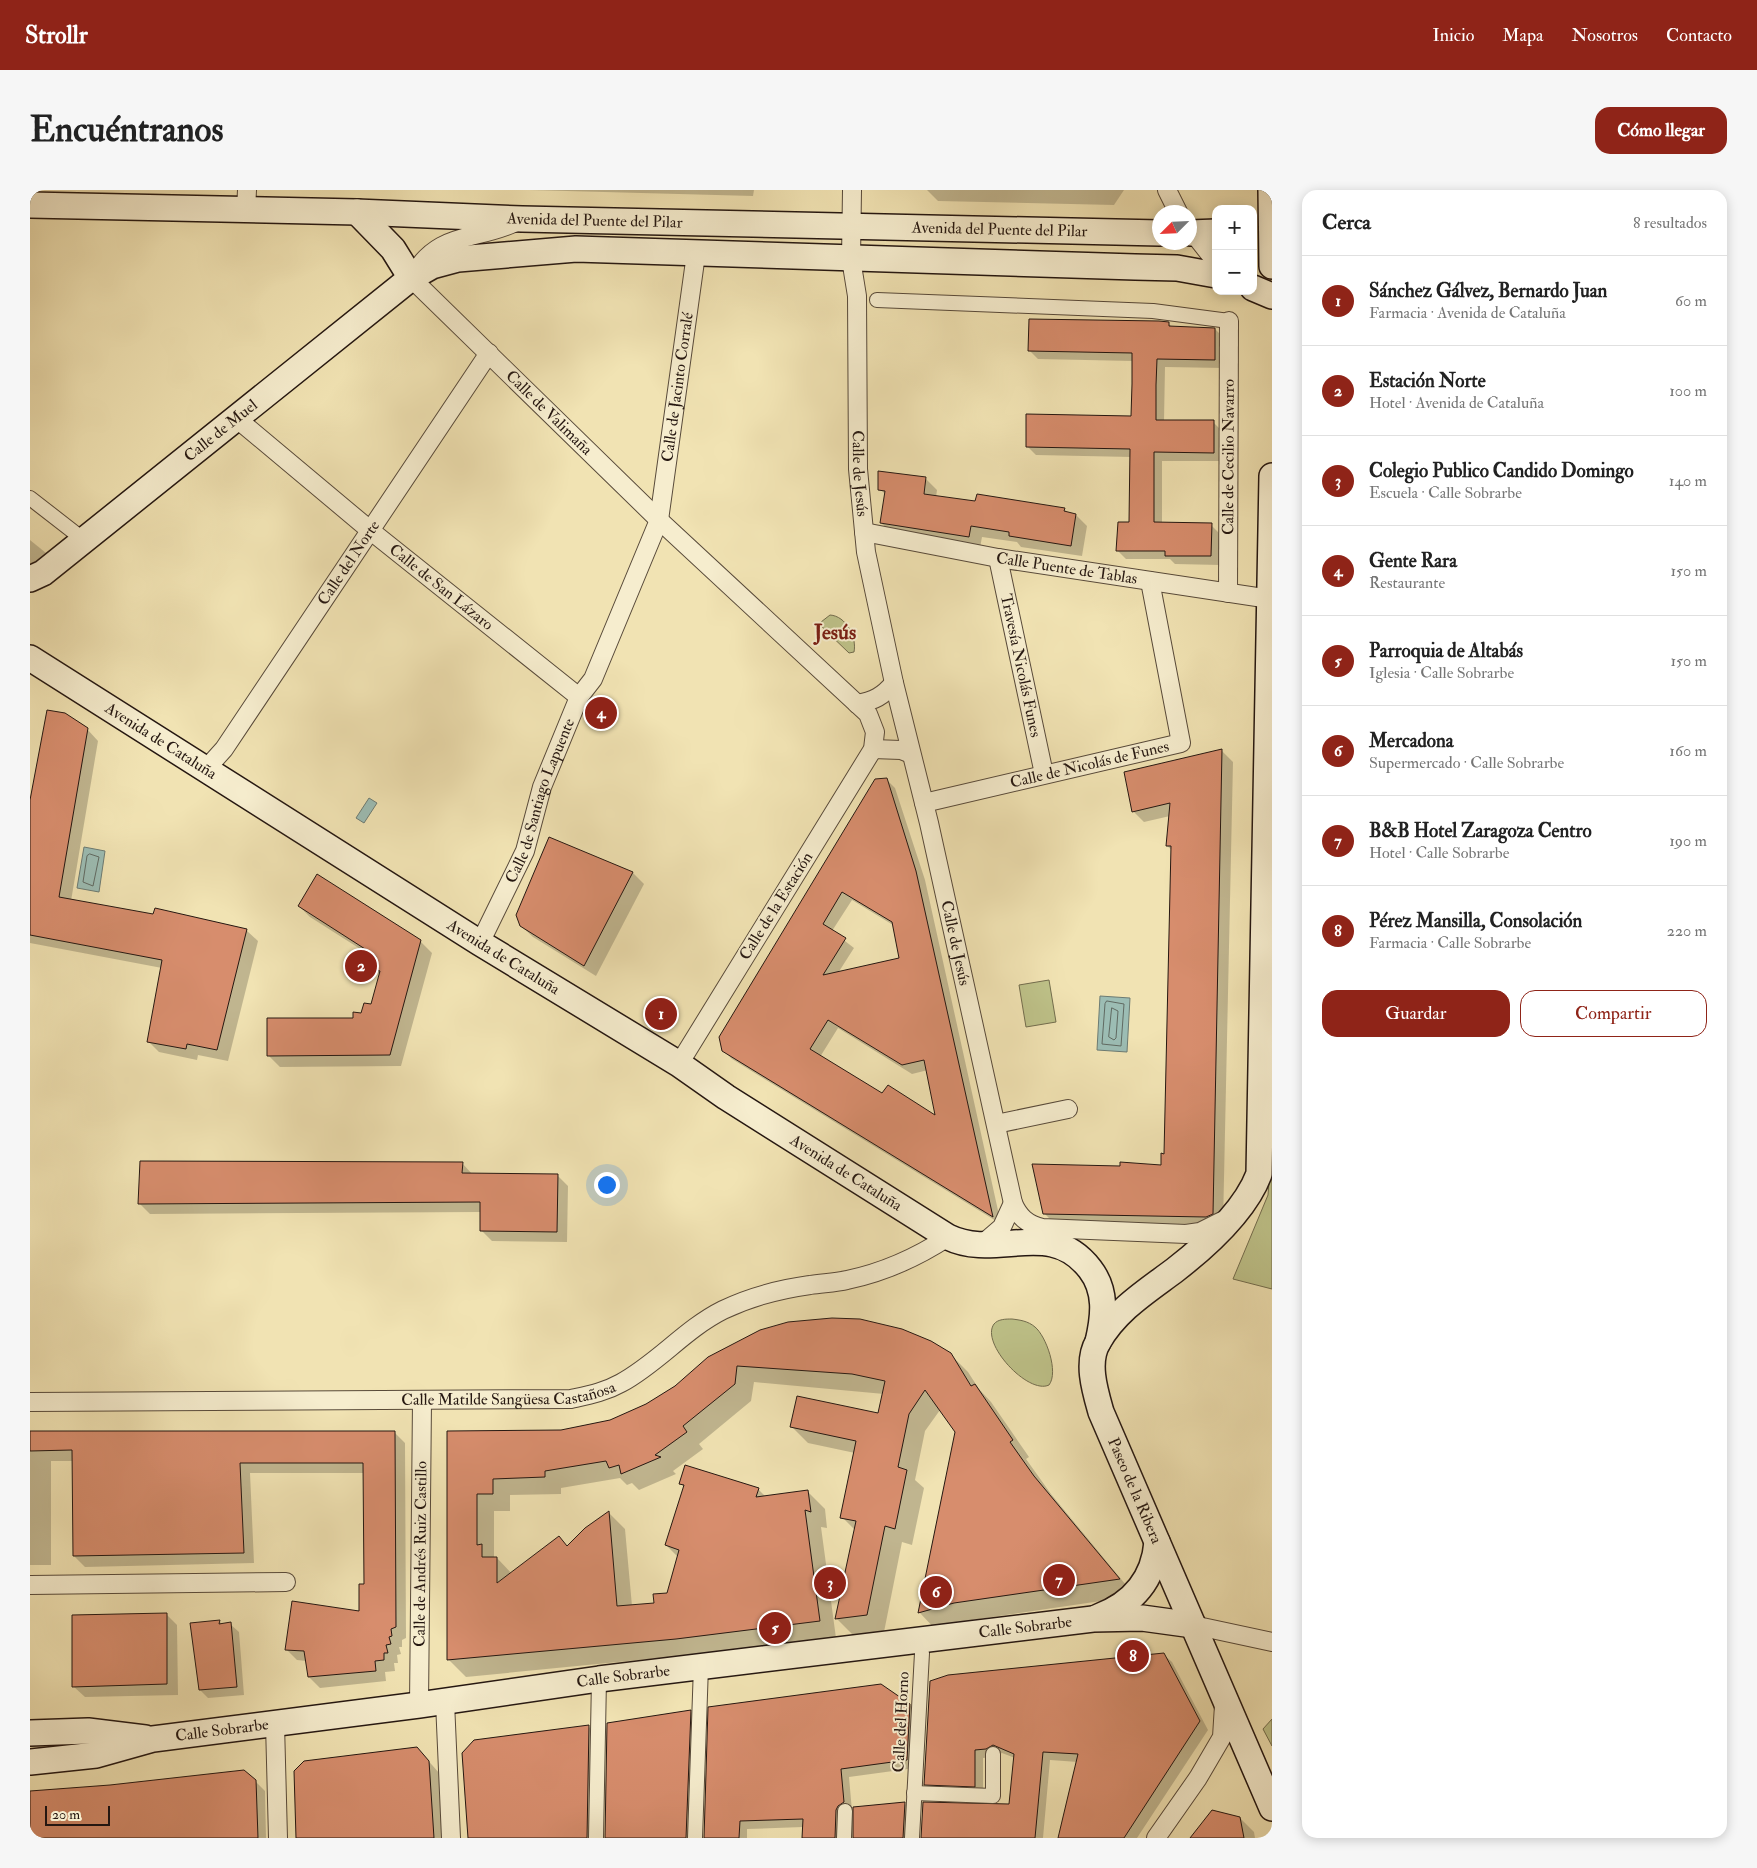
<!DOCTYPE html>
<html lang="es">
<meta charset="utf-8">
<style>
:root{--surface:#fff;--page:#f6f6f6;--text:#222;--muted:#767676;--line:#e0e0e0;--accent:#8f2418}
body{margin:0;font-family:"IM FELL Double Pica",serif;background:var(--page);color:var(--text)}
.controls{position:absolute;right:15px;top:15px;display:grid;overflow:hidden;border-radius:10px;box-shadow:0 2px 12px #0003}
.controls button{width:45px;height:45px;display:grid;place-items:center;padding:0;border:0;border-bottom:1px solid var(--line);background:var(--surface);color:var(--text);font:25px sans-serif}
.compass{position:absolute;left:1122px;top:15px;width:45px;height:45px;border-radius:50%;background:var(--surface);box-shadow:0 2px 12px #0003;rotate:246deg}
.scale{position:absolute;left:15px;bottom:12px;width:65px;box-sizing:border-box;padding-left:5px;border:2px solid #251711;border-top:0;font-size:14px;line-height:18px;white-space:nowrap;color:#251711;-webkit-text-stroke:4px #f6edce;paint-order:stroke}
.you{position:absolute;left:576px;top:994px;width:18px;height:18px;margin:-12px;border:4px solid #fff;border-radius:50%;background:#1a73e8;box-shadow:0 0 0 8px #1a73e833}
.badge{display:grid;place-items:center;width:32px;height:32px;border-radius:50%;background:var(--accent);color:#fff;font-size:16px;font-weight:700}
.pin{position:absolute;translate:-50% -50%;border:2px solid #fff;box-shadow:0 1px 5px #0006}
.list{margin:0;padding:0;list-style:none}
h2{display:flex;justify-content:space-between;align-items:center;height:65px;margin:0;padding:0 20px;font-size:21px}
h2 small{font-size:16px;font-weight:400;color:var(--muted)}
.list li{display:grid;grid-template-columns:32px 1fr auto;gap:15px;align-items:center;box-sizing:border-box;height:90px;padding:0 20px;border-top:1px solid var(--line)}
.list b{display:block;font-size:19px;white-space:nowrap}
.list p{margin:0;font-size:16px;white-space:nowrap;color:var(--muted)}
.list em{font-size:16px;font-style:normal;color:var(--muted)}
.actions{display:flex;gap:10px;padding:15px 20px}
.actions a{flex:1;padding:11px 0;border:1px solid var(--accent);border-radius:15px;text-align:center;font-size:18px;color:var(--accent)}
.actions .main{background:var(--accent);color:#fff}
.map{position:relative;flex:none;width:1242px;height:1648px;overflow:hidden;border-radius:15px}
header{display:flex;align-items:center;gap:30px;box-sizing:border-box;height:70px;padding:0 25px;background:var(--accent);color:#fff}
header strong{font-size:24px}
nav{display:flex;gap:28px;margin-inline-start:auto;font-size:18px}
.intro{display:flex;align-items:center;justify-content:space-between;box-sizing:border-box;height:120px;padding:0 30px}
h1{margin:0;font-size:35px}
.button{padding:12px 22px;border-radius:15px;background:var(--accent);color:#fff;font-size:18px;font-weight:700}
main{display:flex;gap:30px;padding:0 30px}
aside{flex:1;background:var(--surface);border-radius:15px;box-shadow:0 2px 12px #0003}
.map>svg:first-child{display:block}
.green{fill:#bec289;stroke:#726c4d}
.water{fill:#9cbdb4;stroke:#6c7b73}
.shadow{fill:#0003;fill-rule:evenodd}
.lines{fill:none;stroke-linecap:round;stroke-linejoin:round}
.shore{stroke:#606a62;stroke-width:1}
.building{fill:#d78d6d;stroke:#251711;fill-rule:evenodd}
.pedestrian-casing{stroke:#584a3a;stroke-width:16}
.minor-casing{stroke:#584a3a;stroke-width:20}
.secondary-casing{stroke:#251711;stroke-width:28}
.pedestrian{stroke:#f6edce;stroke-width:14}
.minor{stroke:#f6edce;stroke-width:18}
.secondary{stroke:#f6edce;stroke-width:25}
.labels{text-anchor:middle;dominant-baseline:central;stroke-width:4;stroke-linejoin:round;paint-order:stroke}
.street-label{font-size:16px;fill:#251711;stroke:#f6edce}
.district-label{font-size:21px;font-weight:bold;fill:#7a1f14;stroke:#f6edce}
</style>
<header>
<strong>Strollr</strong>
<nav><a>Inicio</a><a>Mapa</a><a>Nosotros</a><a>Contacto</a></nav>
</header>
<div class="intro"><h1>Encuéntranos</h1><a class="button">Cómo llegar</a></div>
<main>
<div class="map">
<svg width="1242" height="1648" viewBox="0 0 1242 1648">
<rect width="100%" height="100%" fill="#f1e3b3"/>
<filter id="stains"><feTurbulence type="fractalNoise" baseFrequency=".004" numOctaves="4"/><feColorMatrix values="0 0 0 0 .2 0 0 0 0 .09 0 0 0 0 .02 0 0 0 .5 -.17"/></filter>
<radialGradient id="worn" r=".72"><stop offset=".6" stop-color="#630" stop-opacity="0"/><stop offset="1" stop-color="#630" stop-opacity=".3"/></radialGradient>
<g class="green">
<path d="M 800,425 C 816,426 827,447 824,462 L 819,463 L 793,438 L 791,432 Z"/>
<polygon points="1019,790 1026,832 996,837 989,795"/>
<polygon points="1242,951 1242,1099 1203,1089 1238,1005"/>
<path d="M 982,1129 C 990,1130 998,1131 1005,1137 C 1016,1146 1029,1182 1019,1195 C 998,1205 950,1153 964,1134 C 968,1129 976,1129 982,1129 Z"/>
<polygon points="1242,1529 1242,1556 1233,1539"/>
</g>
<g class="water">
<polygon points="339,608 347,613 334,633 326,628"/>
<polygon points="54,657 75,661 69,702 47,698"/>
<polygon points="1070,806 1100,808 1097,862 1067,860"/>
</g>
<g class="shadow">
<polygon points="499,0 724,0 723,6"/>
<polygon points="897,0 1094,0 1084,15 908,11"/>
<polygon points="1138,133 1143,138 1185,139 1194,148 1193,178 1135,177 1134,231 1183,232 1192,241 1192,271 1132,271 1132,334 1181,335 1190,344 1190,375 1145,374 1140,369 1096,369 1087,360 1100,333 1101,267 1006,265 997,256 1102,227 1103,171 1008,169 999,160"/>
<polygon points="896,289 907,300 906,307 946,313 1034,319 1039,324 1046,325 1057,336 1052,366 991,357 987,352 952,347 950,358 863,344 851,333 856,305 850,299"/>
<polygon points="0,350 16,363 2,374 0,373"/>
<polygon points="57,539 68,551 41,711 216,740 228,751 198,871 168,865 167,870 129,862 118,851 132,778 0,753 0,617"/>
<polygon points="1192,561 1203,572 1193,1035 1187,1038 1025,1034 1014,1023 1092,977 1132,976 1135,965 1142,660 1137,656 1140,626 1114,632 1103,621"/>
<path d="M 856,589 L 865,598 L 895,690 L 971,1034 L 702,869 L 693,860 ZM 822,710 L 863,735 L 871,769 L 808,783 L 824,758 L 802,741 ZM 808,838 L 882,884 L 898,880 L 907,927 L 853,905 L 790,867 Z"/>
<polygon points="519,648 603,683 614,694 566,786 503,747 491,736"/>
<polygon points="269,716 390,751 402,763 371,876 250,877 238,865 332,824 342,816 350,785 344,779 346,769 280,727"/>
<polygon points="432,973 443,985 527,985 538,996 537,1052 462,1051 451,1040 451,1022 120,1024 109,1013"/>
<polygon points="920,1164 938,1182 949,1199 961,1212 999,1267 996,1269 1021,1304 1105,1406 942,1430 906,1440 890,1423 926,1241 910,1220 895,1241 885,1290 894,1298 882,1355 872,1352 854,1442 823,1445 806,1428 825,1340 812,1327 825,1263 778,1253 761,1236 849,1224 854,1204 724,1192 721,1211 669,1254 673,1259 643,1281 646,1284 609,1300 602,1293 597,1295 590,1288 531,1298 531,1304 480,1305 480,1321 464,1321 464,1368 467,1368 482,1384 529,1347 538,1357 578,1322 595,1339 602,1416 625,1414 638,1404 648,1367 636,1355 654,1297 651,1294 728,1299 736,1307 778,1302 795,1319 797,1338 791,1337 806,1448 721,1459 436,1487 419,1470 419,1242 531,1241 581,1231 608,1220 636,1204 679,1168"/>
<polygon points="0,1243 365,1243 375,1253 376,1448 372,1450 372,1457 369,1457 371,1464 367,1465 368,1473 364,1473 365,1481 355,1482 356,1491 290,1498 279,1487 276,1471 267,1470 256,1459 331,1423 335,1395 334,1283 220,1283 224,1373 55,1377 44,1366 43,1271 21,1271 21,1375 0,1375"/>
<polygon points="136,1424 147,1435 148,1505 55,1507 43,1496"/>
<polygon points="189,1431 193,1435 200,1434 209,1442 214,1505 178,1508 170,1500"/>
<polygon points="1133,1464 1142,1472 1178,1540 1107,1648 1029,1648 1048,1572 1020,1570 1013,1648 892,1648 981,1615 985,1568 972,1563 964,1567 953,1568 953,1604 903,1602 895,1594 901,1492"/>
<polygon points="880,1515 888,1524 885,1578 819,1587 822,1621 813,1648 772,1648 773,1637 717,1639 717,1648 675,1648"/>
<polygon points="660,1521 668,1529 664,1648 576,1648"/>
<polygon points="559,1537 567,1545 565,1648 439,1648"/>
<polygon points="387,1558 410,1584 414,1648 266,1648"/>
<polygon points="225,1591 235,1601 236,1648 0,1648 0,1603"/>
<polygon points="875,1614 883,1622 881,1648 823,1648 824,1618"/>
<polygon points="1210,1628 1224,1642 1225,1648 1162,1648"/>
</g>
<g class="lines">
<g class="shore">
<polygon points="60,664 69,667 63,696 53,692 57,666"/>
<polygon points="1077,811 1094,814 1091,856 1072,854 1075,814"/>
<polygon points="1082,818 1088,821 1086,848 1084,850 1079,847"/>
</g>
</g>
<g class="building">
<polygon points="999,129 1129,131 1139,132 1139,136 1185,138 1185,170 1127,169 1126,195 1126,230 1184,230 1184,263 1124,262 1124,332 1182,333 1181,366 1135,366 1135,361 1086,361 1088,332 1099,332 1100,259 996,257 996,224 1101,226 1102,194 1102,163 998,161"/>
<polygon points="848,281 896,287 894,304 945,311 947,304 1035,318 1034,321 1046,324 1041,356 979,346 979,342 941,336 939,347 850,333 855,301 848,300"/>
<polygon points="17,520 35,523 58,538 29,707 123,724 125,718 217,739 187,860 157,854 156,859 117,852 132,770 0,745 0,610"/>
<polygon points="1192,559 1183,1024 1176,1027 1013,1024 1002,974 1090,976 1090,972 1131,975 1131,963 1134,964 1141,656 1136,656 1140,613 1102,622 1094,582"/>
<path d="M 857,588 L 886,681 L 963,1027 L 692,861 L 689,847 L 845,589 ZM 812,702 L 862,732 L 869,768 L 793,785 L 816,748 L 793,734 ZM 798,830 L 872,875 L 894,870 L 905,925 L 858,895 L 852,903 L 780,859 Z"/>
<polygon points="519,647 603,682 554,776 490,736 486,725"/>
<polygon points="287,684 391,750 360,865 237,866 237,828 323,828 323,822 331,823 334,813 341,814 350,781 342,779 346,766 268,716"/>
<polygon points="110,971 433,972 432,983 528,984 527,1042 450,1041 450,1012 108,1014"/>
<polygon points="802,1128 830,1129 872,1139 901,1151 921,1163 941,1196 945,1194 983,1250 980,1252 1004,1286 1090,1389 924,1413 888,1423 925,1242 895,1200 879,1224 868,1277 877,1280 865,1339 855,1336 837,1425 805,1429 826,1331 810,1328 826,1251 760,1237 767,1206 848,1223 855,1191 822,1184 707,1176 705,1194 653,1236 657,1242 625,1265 631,1267 591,1284 589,1275 579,1278 576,1271 515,1281 515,1287 463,1289 463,1304 447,1304 447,1355 452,1354 452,1367 467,1367 467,1393 529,1346 537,1356 555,1338 579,1321 587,1416 624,1413 623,1404 637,1403 649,1360 635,1355 654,1295 649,1294 655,1275 729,1298 726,1307 778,1300 781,1322 775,1320 790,1431 646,1449 417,1470 417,1241 531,1240 580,1230 616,1214 645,1196 678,1167 730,1140 758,1132"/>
<polygon points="0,1241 365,1241 366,1437 361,1439 362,1446 359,1447 361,1454 356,1455 358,1463 354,1463 354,1470 345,1471 346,1481 278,1487 274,1461 255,1460 262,1411 329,1421 329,1394 334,1394 333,1273 210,1273 214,1363 43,1366 42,1260 0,1261"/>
<polygon points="137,1423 137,1494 42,1497 42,1425"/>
<polygon points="190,1430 189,1434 201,1432 207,1497 169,1500 160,1433"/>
<polygon points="1134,1463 1170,1531 1094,1648 1028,1648 1048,1564 1013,1562 1005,1648 891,1648 893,1612 979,1614 984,1564 963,1555 956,1559 945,1560 945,1597 894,1595 900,1491 918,1485"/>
<polygon points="851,1494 880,1514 877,1570 811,1579 814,1612 808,1616 806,1620 805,1648 772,1648 773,1629 710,1631 709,1648 674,1648 678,1517"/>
<polygon points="661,1520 656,1648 575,1648 577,1533"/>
<polygon points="559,1535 557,1648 438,1648 432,1563 444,1550"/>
<polygon points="387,1557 399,1571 404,1648 266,1648 264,1581 274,1571"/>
<polygon points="214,1580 226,1590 228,1648 0,1648 0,1601 80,1595"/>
<polygon points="875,1612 873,1648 823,1648 823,1617"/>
<polygon points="1182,1620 1210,1627 1214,1648 1160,1648"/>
</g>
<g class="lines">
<g class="pedestrian-casing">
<g id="pedestrian">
<polyline points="847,110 1123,121 1199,131"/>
<polyline points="0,308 54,350"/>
<polyline points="884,1603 963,1606 963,1564"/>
<polyline points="566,1648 569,1489"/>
<polyline points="665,1648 671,1476"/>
<polyline points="814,1648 815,1621"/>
<polyline points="882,1648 892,1463"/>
</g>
</g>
<g class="minor-casing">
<g id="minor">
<path id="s1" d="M 822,0 L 821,69 L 827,106 L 828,279 L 836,362 L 864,493 L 899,633 L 983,1013 C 989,1027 997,1034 1012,1038 L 1156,1044 L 1170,1042 L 1192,1031"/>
<polyline points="1137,0 1148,22"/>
<polyline points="216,20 217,0"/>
<path id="s2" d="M 486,32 C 443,52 409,40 381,88 L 629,330 L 838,524 L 845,542 L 843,559 L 649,874"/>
<polyline points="1160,39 1186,72"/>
<path id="s3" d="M 206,228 L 341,341 L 549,507"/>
<path id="s4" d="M 834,342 L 968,368 L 1240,409"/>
<path id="s5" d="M 968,368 L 1014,584"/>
<path id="s6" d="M 1198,403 L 1199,131"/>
<path d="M 827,514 C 844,511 853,506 864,493"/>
<polyline points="843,559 871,560 881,564"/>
<path id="s7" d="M 176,579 L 194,559 L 459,163"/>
<path id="s8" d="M 894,613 L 1151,553 L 1120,391"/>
<path id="s9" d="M 450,753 L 495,661 L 512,597 L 549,507 L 563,489 L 629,330 L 666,64"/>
<polyline points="966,934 1038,919"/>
<polyline points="950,1056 972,1037 983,1013"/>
<path id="s10" d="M 0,1212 L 541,1209 C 559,1205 575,1202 591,1193 C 628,1173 655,1139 693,1120 C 720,1107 751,1099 780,1095 C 792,1093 805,1093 817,1090 C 855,1082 886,1068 918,1047"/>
<polyline points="0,1395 256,1392"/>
<polyline points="1163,1435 1242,1452"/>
<polyline points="415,1512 421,1648"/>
<path id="s11" d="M 389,1515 L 392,1211"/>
<polyline points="245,1534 248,1648"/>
<polyline points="1126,1648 1168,1588 1192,1547 1194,1515"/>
</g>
</g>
<g class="secondary-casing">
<g id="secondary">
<polyline points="1241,0 1242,76"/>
<path id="s12" d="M 0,15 L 327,22 L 492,29 L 1130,43"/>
<polyline points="327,22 363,59 381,88"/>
<polyline points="1160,43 1186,42"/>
<polyline points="1223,98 1242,106"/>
<path id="s13" d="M 1242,286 L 1229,984 C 1215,1021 1176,1056 1145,1080 C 1117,1101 1086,1120 1068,1152 C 1056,1172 1065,1201 1071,1222 L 1242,1618"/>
<path id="s14" d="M 0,389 L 13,383 L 381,88 L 402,76 L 428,69 L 546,59 L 1105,77 L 1147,78 L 1186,85"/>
<path id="s15" d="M 0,468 L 450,753 L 649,874 L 696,907 L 918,1047 C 967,1071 1020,1027 1060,1079 C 1077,1101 1074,1126 1068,1152"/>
<path d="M 1068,1427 C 1103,1414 1124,1389 1127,1352"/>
<polyline points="0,1543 58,1541 115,1548"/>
<path id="s16" d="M 0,1572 L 66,1565 L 123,1549 L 389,1515 L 569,1489 L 1063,1429 L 1112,1428 L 1163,1435"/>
</g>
</g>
<use href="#pedestrian" class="pedestrian"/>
<use href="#minor" class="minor"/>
<use href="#secondary" class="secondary"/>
</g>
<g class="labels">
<g class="street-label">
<text stroke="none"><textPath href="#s12" startOffset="565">Avenida del Puente del Pilar</textPath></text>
<text stroke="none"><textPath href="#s12" startOffset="970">Avenida del Puente del Pilar</textPath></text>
<text stroke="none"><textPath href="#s9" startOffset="595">Calle de Jacinto Corralé</textPath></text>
<text stroke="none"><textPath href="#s2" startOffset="316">Calle de Valimaña</textPath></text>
<text stroke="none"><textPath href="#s14" startOffset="242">Calle de Muel</textPath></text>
<text stroke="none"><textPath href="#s6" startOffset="136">Calle de Cecilio Navarro</textPath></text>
<text stroke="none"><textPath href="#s1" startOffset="284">Calle de Jesús</textPath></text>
<text stroke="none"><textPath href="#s7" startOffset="251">Calle del Norte</textPath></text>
<text stroke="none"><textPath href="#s4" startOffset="206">Calle Puente de Tablas</textPath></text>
<text stroke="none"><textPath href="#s3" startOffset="266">Calle de San Lázaro</textPath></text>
<text stroke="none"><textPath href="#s5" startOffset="110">Travesía Nicolás Funes</textPath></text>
<text stroke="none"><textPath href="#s15" startOffset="155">Avenida de Cataluña</textPath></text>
<text stroke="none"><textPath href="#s8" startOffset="170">Calle de Nicolás de Funes</textPath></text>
<text stroke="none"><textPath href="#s9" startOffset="155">Calle de Santiago Lapuente</textPath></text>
<text transform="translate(746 716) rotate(-58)">Calle de la Estación</text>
<text stroke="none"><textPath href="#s1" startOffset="764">Calle de Jesús</textPath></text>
<text stroke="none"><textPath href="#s15" startOffset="560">Avenida de Cataluña</textPath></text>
<text stroke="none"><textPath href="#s15" startOffset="965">Avenida de Cataluña</textPath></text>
<text stroke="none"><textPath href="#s10" startOffset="479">Calle Matilde Sangüesa Castañosa</textPath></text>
<text stroke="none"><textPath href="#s13" startOffset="1091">Paseo de la Ribera</textPath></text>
<text stroke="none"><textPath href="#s11" startOffset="151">Calle de Andrés Ruiz Castillo</textPath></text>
<text stroke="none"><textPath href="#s16" startOffset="1005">Calle Sobrarbe</textPath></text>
<text stroke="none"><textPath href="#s16" startOffset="600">Calle Sobrarbe</textPath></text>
<text transform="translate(871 1532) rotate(-87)">Calle del Horno</text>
<text stroke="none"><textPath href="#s16" startOffset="195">Calle Sobrarbe</textPath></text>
</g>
<g class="district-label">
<text x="805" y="442">Jesús</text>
</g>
</g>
<rect width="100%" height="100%" filter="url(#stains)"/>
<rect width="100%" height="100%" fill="url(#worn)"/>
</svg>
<div class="controls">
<button>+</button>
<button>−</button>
</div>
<svg class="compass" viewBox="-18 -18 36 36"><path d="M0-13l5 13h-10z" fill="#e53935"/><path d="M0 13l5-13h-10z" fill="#767676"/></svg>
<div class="scale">20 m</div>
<div class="you"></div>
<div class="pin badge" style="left:631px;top:824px">1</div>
<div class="pin badge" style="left:331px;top:776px">2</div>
<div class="pin badge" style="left:800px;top:1393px">3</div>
<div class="pin badge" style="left:571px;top:523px">4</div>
<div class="pin badge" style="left:745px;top:1438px">5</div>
<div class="pin badge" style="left:906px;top:1402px">6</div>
<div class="pin badge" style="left:1029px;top:1390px">7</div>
<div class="pin badge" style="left:1103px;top:1466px">8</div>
</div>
<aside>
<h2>Cerca<small>8 resultados</small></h2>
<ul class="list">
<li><span class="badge">1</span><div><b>Sánchez Gálvez, Bernardo Juan</b><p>Farmacia · Avenida de Cataluña</p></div><em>60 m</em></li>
<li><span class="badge">2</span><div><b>Estación Norte</b><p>Hotel · Avenida de Cataluña</p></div><em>100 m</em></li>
<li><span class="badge">3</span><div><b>Colegio Publico Candido Domingo</b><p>Escuela · Calle Sobrarbe</p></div><em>140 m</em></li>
<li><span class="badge">4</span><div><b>Gente Rara</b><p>Restaurante</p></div><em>150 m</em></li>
<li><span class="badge">5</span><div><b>Parroquia de Altabás</b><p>Iglesia · Calle Sobrarbe</p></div><em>150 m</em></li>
<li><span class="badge">6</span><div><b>Mercadona</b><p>Supermercado · Calle Sobrarbe</p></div><em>160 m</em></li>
<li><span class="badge">7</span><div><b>B&amp;B Hotel Zaragoza Centro</b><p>Hotel · Calle Sobrarbe</p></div><em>190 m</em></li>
<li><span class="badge">8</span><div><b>Pérez Mansilla, Consolación</b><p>Farmacia · Calle Sobrarbe</p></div><em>220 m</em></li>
</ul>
<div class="actions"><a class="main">Guardar</a><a>Compartir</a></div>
</aside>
</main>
